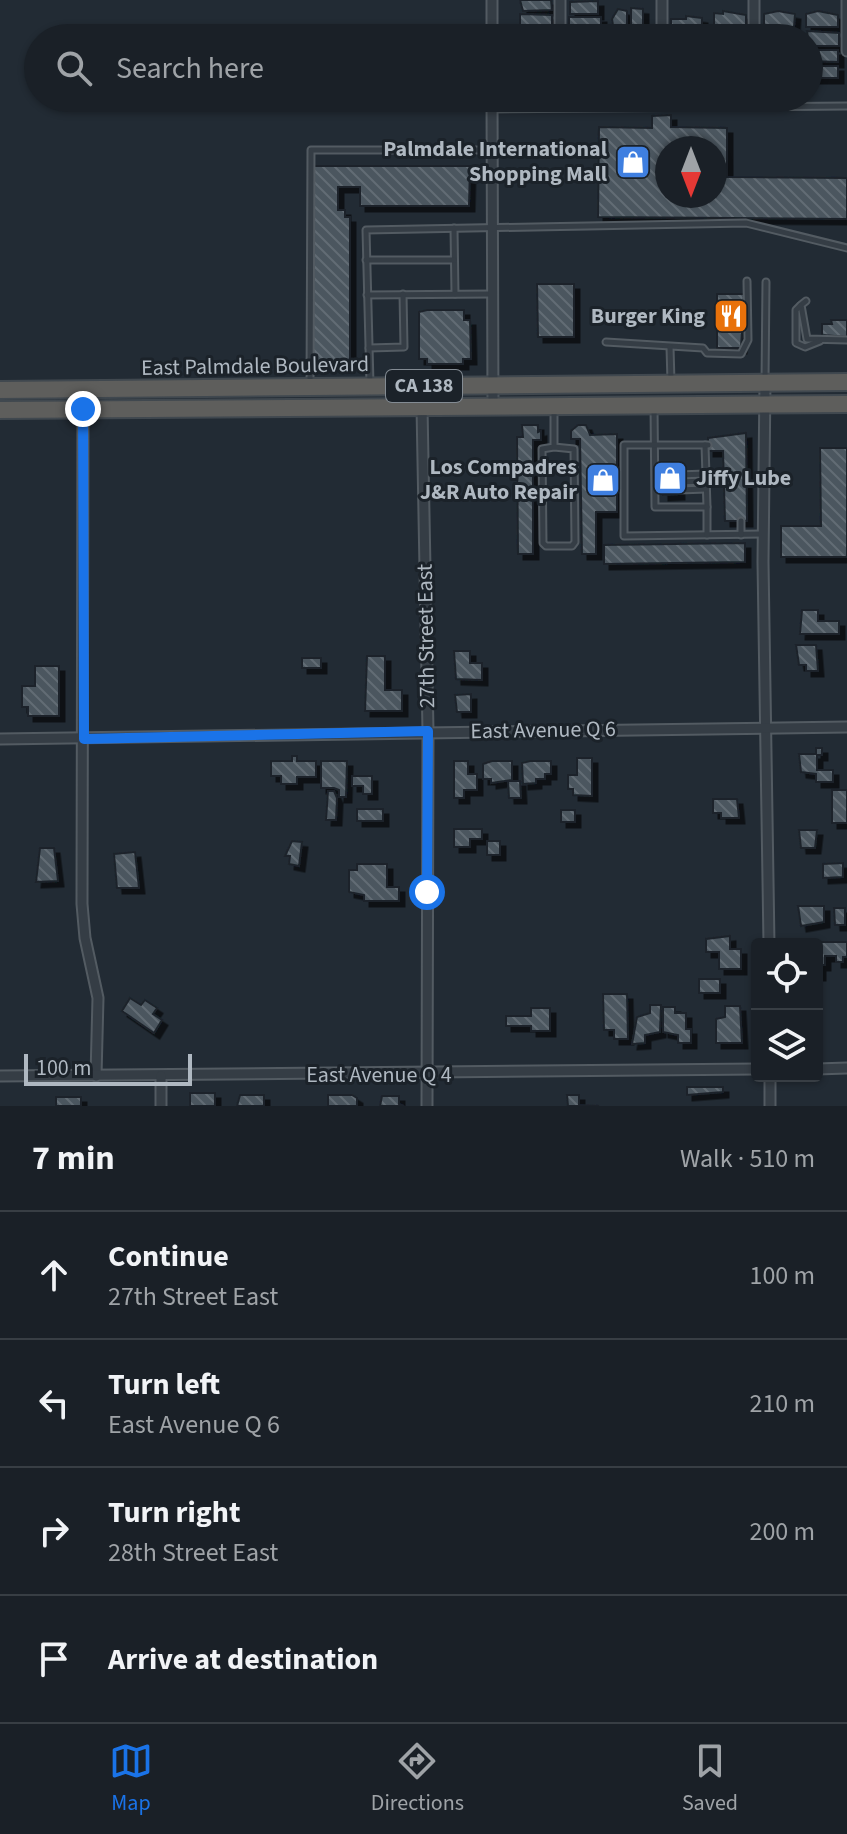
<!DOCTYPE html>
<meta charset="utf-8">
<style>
:root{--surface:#1a2027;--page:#23282f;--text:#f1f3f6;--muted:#9fa3a7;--line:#383e44;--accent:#1a73e8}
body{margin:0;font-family:"Source Sans 3",sans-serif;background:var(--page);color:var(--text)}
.controls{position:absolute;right:24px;bottom:24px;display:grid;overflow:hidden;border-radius:8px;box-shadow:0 2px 6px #0004}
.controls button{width:72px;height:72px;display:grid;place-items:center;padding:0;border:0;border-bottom:2px solid var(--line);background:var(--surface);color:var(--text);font:40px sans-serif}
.compass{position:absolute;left:655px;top:136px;width:72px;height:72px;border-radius:50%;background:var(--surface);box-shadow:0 2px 6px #0004;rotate:180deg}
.scale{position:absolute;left:24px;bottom:20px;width:168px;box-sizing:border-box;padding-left:8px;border:4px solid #afb8c1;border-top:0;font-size:22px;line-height:28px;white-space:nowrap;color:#afb8c1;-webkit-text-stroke:6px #1b2229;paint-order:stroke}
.stop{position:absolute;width:24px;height:24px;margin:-18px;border:6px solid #1a73e8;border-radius:50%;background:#fff}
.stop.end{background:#1a73e8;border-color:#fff;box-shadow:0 2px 8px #0008}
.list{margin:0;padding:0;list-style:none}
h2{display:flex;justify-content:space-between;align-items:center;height:104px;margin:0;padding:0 32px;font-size:34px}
h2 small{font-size:26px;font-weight:400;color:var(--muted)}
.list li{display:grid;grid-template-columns:52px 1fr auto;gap:24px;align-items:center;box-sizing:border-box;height:128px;padding:0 32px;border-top:2px solid var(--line)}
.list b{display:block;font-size:30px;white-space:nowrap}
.list p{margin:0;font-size:26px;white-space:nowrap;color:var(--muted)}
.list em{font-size:26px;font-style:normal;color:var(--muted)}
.icon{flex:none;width:44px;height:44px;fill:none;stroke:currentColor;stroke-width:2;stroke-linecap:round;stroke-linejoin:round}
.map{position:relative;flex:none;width:847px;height:1106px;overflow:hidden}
.search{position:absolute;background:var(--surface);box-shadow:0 2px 6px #0004;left:24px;right:24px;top:24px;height:88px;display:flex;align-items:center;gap:20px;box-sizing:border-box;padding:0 28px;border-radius:44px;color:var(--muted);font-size:30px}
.sheet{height:616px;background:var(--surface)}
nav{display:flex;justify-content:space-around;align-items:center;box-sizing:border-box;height:112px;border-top:2px solid var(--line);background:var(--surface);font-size:22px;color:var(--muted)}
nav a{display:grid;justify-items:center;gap:4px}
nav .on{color:var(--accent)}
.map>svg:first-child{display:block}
.building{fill:url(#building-back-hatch);stroke:#1d242b;stroke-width:2;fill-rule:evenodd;filter:url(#shadow)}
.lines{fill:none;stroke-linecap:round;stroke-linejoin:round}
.service-casing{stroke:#535b62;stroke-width:9}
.minor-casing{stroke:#535b62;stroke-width:13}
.trunk-casing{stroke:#40484f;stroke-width:20}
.service{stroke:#353d45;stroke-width:5}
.minor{stroke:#353d45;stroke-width:9}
.trunk{stroke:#5e5e5c;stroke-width:16}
.route{stroke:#1a73e8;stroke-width:10}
.labels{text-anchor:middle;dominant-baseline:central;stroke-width:6;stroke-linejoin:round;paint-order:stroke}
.shield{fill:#1b2229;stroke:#838b93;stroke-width:2}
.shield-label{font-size:20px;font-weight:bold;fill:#afb8c1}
.poi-label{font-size:22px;font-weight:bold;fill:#afb8c1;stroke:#1b2229;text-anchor:end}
.street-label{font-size:22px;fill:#afb8c1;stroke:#1b2229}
</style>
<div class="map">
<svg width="847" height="1106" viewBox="0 0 847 1106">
<defs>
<pattern id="building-back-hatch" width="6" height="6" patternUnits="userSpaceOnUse" patternTransform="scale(2)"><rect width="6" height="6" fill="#4b565f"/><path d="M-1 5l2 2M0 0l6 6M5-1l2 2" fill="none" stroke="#626c74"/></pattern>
<filter id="shadow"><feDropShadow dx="5.5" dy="5.5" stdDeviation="0" flood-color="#0009"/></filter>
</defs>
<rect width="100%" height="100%" fill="#222b34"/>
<g class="building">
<polygon points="520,0 551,0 552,10 523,11"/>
<polygon points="598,1 598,14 570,14 570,2"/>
<polygon points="631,8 643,9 643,38 631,38"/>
<polygon points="618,9 627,11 627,38 615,38 612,19"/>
<polygon points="723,11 746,15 746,29 714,28 714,13 723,14"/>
<polygon points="778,11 795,14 794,27 764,26 764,14"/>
<polygon points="818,11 838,15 838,27 806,27 806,14"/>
<polygon points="520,14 552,15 552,29 520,29"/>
<polygon points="686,16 702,18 702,31 671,31 671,19 686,19"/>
<polygon points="569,17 601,17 601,32 583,35 579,31 569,31"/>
<rect x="763" y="30" width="32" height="8"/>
<polygon points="807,31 839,33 839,46 809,46"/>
<polygon points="714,32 745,34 745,38 714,38"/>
<polygon points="809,50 838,50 838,62 809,61"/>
<polygon points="813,66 838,66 838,78 810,78 809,69"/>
<path d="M 671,115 L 671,127 L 727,128 L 727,177 L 847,178 L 847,219 L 598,217 L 599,127 L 652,128 L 652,116 ZM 667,148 L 715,148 L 715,196 L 667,196 Z"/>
<polygon points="313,166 470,166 469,206 360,206 360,187 338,187 338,210 345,210 345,217 350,217 350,363 313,363"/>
<polygon points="537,284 574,284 574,337 538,337"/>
<polygon points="717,294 744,294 741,348 717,348"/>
<polygon points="427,310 464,310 464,320 470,320 471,359 463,359 463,364 427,364 427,359 419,359 419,312"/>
<polygon points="831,320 847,320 847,337 822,335 822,324 832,324"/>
<polygon points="522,425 538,425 538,432 541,431 541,440 533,440 533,554 518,554 517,437 523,437"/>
<polygon points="578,425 586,425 590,435 617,434 617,512 596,512 596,554 582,554 580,439 571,439 571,431"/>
<polygon points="746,433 747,521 725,521 723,451 708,451 708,438"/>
<polygon points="820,448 847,448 847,557 781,557 781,526 821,526"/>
<polygon points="662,467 678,467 679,494 663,495"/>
<polygon points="745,543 745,562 604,564 604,545"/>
<polygon points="802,610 818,610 818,621 839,621 839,634 800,634"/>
<polygon points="796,645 816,645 818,671 806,671 806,665 799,665"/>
<polygon points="454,651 470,651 470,663 482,663 482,680 456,679"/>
<polygon points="367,656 385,656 385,690 402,690 402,711 365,711"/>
<rect x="302" y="658" width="19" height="10"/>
<polygon points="35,666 59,666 59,716 28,716 28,707 22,707 22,686 35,686"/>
<polygon points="471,694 471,712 457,712 455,695"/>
<polygon points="816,748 822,748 822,755 817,755 817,770 833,770 833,782 816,782 816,774 801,772 799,754 816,754"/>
<polygon points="292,756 297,756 297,761 316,761 316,777 297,777 297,784 281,784 281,776 271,776 271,761 292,761"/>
<polygon points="577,758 592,758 592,796 573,795 573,789 568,789 568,775 577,775"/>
<polygon points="321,761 347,761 346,797 339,797 339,790 334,788 321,788"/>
<polygon points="454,761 468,761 468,774 477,774 477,790 464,790 464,798 454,798"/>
<polygon points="492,761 512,761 512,780 491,783 491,779 483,779 483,764"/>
<polygon points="530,761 551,761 551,774 545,774 545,779 536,779 536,783 523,784 522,763"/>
<polygon points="352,776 372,776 372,794 363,794 363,786 352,786"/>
<polygon points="508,781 520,781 521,798 509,798"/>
<rect x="832" y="790" width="15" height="33"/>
<polygon points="328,791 334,791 337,798 336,820 326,820"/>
<polygon points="713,799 737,799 739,818 721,818 721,813 713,813"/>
<rect x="357" y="809" width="26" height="12"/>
<rect x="561" y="810" width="14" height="12"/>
<polygon points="454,829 482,829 482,839 470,839 470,847 454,847"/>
<polygon points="799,830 817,830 815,848 801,848"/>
<polygon points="292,841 302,842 299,866 289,864 290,856 285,856"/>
<rect x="487" y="841" width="13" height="14"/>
<polygon points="40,848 54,848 58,881 36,882"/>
<polygon points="135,852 139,888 117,888 114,854"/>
<polygon points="843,863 843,877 823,878 823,864"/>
<polygon points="357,864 387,864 387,887 399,887 399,901 364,901 364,895 349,892 349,870 357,870"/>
<polygon points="798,906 824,906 824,922 801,926"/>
<polygon points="834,908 845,908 845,925 835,925"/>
<polygon points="730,936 730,949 741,949 741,969 719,969 719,952 706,952 706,939"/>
<polygon points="799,942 847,942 847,957 843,957 843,962 836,962 836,956 825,956 825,965 820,965 820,975 817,975 817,944"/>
<rect x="699" y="979" width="21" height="14"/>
<polygon points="603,994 627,994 628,1039 614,1039 614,1030 604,1030"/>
<polygon points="130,998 141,1005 145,1000 157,1008 153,1014 162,1020 154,1033 122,1011"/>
<polygon points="650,1005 661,1005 660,1032 645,1035 645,1043 632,1044 637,1017 650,1013"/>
<polygon points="725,1006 740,1006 742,1043 716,1043 716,1019 725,1017"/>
<polygon points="663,1007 675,1007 675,1013 686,1013 686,1029 691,1029 691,1043 678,1043 678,1035 663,1032"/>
<polygon points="531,1008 550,1008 550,1031 531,1031 531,1026 506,1026 506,1016 531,1016"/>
<polygon points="687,1087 723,1087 723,1092 687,1095"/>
<rect x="190" y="1093" width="25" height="13"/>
<polygon points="240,1095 264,1095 264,1106 237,1106"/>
<polygon points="328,1095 352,1095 357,1098 357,1106 328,1106"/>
<polygon points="567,1095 579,1095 579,1105 599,1106 568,1106"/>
<polygon points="382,1096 399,1096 399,1104 404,1106 380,1106"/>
<rect x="56" y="1097" width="25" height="9"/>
</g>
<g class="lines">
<g class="service-casing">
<g id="service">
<polyline points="493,109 847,106"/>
<polyline points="454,228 455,294"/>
<polyline points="366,260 454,260"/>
<polyline points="367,295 492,294"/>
<polyline points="806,301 801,305 807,339 847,340"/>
<polyline points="800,306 796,310 796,343 805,347 820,341"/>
<polyline points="606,342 703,348 707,353 741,354 748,340 747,281"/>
<polyline points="670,347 671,382"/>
<polyline points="369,348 404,347 403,294"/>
<polyline points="765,381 766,282"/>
<polyline points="370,384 366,230 746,223 847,248"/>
<polyline points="310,386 311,150 492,150"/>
<polyline points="654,406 655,507 707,507 705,445"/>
<polyline points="554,407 554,447 542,449 543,543 546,546 572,546 575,542 574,449 554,447"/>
<polyline points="708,445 624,445 624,536 762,534"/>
<polyline points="678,475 706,474"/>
<polyline points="679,482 706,481"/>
<polyline points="679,490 706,489"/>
<polyline points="707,507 707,535"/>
<polyline points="741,521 741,535"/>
</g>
</g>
<g class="minor-casing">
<g id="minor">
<polyline points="492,0 492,38"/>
<polyline points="754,0 754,38"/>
<polyline points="847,0 847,51"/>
<polyline points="560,38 560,0"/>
<polyline points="662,38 662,0"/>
<polyline points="492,98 493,407"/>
<polyline points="765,383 763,562 769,944"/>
<polyline points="422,407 428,731 427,1106"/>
<polyline points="83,409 82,904 85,938 98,998 96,1076"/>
<polyline points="0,739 847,727"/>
<polyline points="817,1069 847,1068"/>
<polyline points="0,1076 757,1069"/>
<polyline points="161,1076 161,1106"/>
<polyline points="770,1076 770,1106"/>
</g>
</g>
<g class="trunk-casing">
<g id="trunk">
<polyline points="0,390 847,382"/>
<polyline points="0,410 847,404"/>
</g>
</g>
<use href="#service" class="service"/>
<use href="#minor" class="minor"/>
<use href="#trunk" class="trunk"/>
</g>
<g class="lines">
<polyline class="route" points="83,409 84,739 428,731 427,892"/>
</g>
<defs>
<g id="shop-square" transform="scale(1.8)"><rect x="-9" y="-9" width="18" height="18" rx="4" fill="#3f7fe0" stroke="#1b2229"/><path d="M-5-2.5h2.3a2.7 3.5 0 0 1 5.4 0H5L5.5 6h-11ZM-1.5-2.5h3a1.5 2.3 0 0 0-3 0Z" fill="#fff"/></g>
<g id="restaurant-square" transform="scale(1.8)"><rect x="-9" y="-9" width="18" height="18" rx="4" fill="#e8710a" stroke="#1b2229"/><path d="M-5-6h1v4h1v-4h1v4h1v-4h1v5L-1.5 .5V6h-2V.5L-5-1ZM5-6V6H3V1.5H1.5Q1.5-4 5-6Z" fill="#fff"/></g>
</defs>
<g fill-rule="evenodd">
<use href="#shop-square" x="633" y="162"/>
<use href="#restaurant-square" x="731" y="316"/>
<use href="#shop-square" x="670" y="478"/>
<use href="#shop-square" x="603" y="480"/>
</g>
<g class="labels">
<rect class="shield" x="386" y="370" width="76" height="32" rx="6"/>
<g class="shield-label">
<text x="424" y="386">CA 138</text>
</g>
<g class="poi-label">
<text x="607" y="149">Palmdale International<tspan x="607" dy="25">Shopping Mall</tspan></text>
<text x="705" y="316">Burger King</text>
<text x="577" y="467">Los Compadres<tspan x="577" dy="25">J&amp;R Auto Repair</tspan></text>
<text x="696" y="478" text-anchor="start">Jiffy Lube</text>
</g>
<g class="street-label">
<text transform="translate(255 366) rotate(-1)">East Palmdale Boulevard</text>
<text transform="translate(426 636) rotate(-91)">27th Street East</text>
<text transform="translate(543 730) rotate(-1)">East Avenue Q 6</text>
<text x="379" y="1075">East Avenue Q 4</text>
</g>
</g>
</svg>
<div class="controls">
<button><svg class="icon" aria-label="locate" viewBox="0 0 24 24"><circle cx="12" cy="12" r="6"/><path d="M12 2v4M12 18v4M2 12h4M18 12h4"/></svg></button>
<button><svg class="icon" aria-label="layers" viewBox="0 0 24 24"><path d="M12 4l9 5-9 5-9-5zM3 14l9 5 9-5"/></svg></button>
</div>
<svg class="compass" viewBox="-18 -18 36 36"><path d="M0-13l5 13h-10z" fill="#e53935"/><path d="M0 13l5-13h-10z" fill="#9fa3a7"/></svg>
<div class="scale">100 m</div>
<div class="stop" style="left:427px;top:892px"></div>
<div class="stop end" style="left:83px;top:409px"></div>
<div class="search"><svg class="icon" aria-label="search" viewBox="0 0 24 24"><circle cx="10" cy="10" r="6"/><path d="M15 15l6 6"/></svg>Search here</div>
</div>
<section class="sheet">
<h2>7 min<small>Walk · 510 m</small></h2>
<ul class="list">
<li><svg class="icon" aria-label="ahead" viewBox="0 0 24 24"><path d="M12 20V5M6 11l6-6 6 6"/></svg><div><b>Continue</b><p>27th Street East</p></div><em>100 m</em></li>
<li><svg class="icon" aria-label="left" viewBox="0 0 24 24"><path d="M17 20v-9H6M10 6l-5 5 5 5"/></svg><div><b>Turn left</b><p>East Avenue Q 6</p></div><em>210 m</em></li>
<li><svg class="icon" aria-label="right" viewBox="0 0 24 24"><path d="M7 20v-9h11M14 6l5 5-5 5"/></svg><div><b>Turn right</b><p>28th Street East</p></div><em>200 m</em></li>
<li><svg class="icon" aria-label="arrive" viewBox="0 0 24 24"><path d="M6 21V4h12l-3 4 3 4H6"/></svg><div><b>Arrive at destination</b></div></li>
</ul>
</section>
<nav>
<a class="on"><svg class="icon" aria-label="map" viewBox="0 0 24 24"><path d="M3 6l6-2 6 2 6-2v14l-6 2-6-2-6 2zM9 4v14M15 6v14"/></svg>Map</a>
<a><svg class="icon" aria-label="directions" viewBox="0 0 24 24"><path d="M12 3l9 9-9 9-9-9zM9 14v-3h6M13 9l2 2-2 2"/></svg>Directions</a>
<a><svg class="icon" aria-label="saved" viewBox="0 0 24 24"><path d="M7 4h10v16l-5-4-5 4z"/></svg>Saved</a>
</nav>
